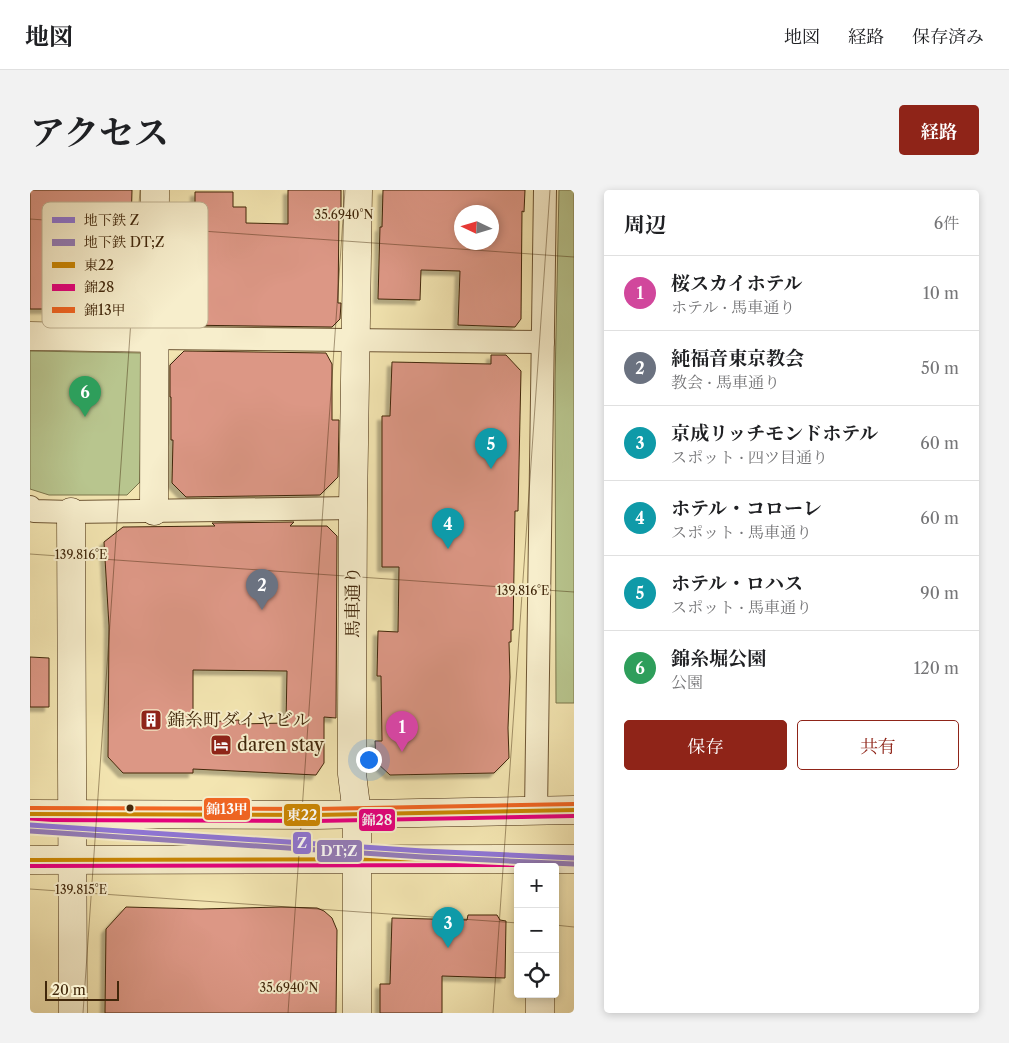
<!DOCTYPE html>
<html lang="ja">
<meta charset="utf-8">
<style>
:root{--surface:#fff;--page:#f2f2f2;--text:#202124;--muted:#757577;--line:#e0e0e0;--accent:#8f2418}
body{margin:0;font-family:"Libre Caslon Text","Noto Serif JP",serif;background:var(--page);color:var(--text)}
.controls{position:absolute;right:15px;bottom:15px;display:grid;overflow:hidden;border-radius:5px;box-shadow:0 2px 8px #0003}
.controls button{width:45px;height:45px;display:grid;place-items:center;padding:0;border:0;border-bottom:1px solid var(--line);background:var(--surface);color:var(--text);font:25px sans-serif}
.compass{position:absolute;left:424px;top:15px;width:45px;height:45px;border-radius:50%;background:var(--surface);box-shadow:0 2px 8px #0003;rotate:274deg}
.scale{position:absolute;left:15px;bottom:12px;width:74px;box-sizing:border-box;padding-left:5px;border:2px solid #41270b;border-top:0;font-size:14px;line-height:18px;white-space:nowrap;color:#41270b;-webkit-text-stroke:4px #f7eecc;paint-order:stroke}
.you{position:absolute;left:338px;top:569px;width:18px;height:18px;margin:-12px;border:4px solid #fff;border-radius:50%;background:#1a73e8;box-shadow:0 0 0 8px #1a73e833}
.badge{display:grid;place-items:center;width:32px;height:32px;border-radius:50%;background:var(--accent);color:#fff;font-size:16px;font-weight:700}
.pin{position:absolute;translate:-50% -41px;filter:drop-shadow(0 1px 2px #0008)}
.pin::after{content:'';position:absolute;top:26px;width:18px;height:15px;background:inherit;clip-path:polygon(0 0,100% 0,50% 100%)}
.list{margin:0;padding:0;list-style:none}
h2{display:flex;justify-content:space-between;align-items:center;height:65px;margin:0;padding:0 20px;font-size:21px}
h2 small{font-size:16px;font-weight:400;color:var(--muted)}
.list li{display:grid;grid-template-columns:32px 1fr auto;gap:15px;align-items:center;box-sizing:border-box;height:75px;padding:0 20px;border-top:1px solid var(--line)}
.list b{display:block;font-size:19px;white-space:nowrap}
.list p{margin:0;font-size:16px;white-space:nowrap;color:var(--muted)}
.list em{font-size:16px;font-style:normal;color:var(--muted)}
.actions{display:flex;gap:10px;padding:15px 20px}
.actions a{flex:1;padding:11px 0;border:1px solid var(--accent);border-radius:5px;text-align:center;font-size:18px;color:var(--accent)}
.actions .main{background:var(--accent);color:#fff}
.icon{flex:none;width:28px;height:28px;fill:none;stroke:currentColor;stroke-width:2;stroke-linecap:round;stroke-linejoin:round}
.map{position:relative;flex:none;width:544px;height:823px;overflow:hidden;border-radius:5px}
header{display:flex;align-items:center;gap:30px;box-sizing:border-box;height:70px;padding:0 25px;background:var(--surface);border-bottom:1px solid var(--line)}
header strong{font-size:24px}
nav{display:flex;gap:28px;margin-inline-start:auto;font-size:18px}
.intro{display:flex;align-items:center;justify-content:space-between;box-sizing:border-box;height:120px;padding:0 30px}
h1{margin:0;font-size:35px}
.button{padding:12px 22px;border-radius:5px;background:var(--accent);color:#fff;font-size:18px;font-weight:700}
main{display:flex;gap:30px;padding:0 30px}
aside{flex:1;background:var(--surface);border-radius:5px;box-shadow:0 2px 8px #0003}
.map>svg:first-child{display:block}
.green{fill:#b8c58e;stroke:#7c764c}
.building{fill:#dc9785;stroke:#41270b;fill-rule:evenodd;filter:url(#shadow)}
.lines{fill:none;stroke-linecap:round;stroke-linejoin:round}
.street-casing{stroke:#6e5634;stroke-width:24}
.secondary-casing{stroke:#41270b;stroke-width:29}
.street{stroke:#f7eecc;stroke-width:22}
.secondary{stroke:#f7eecc;stroke-width:28}
.bus-1-casing{stroke:#f7eecc;stroke-width:8}
.bus-2-casing{stroke:#f7eecc;stroke-width:8}
.bus-3-casing{stroke:#f7eecc;stroke-width:8}
.bus-1{stroke:#ca8603;stroke-width:4}
.bus-2{stroke:#e5007d;stroke-width:4}
.bus-3{stroke:#f26522;stroke-width:4}
.metro-1-casing{stroke:#f7eecc;stroke-width:9}
.metro-2-casing{stroke:#f7eecc;stroke-width:9}
.metro-1{stroke:#8f76d6;stroke-width:5}
.metro-2{stroke:#937cb9;stroke-width:5}
.ticks{fill:none;stroke:#41270b;stroke-width:1;stroke-opacity:0.45}
.bus-dot{fill:#41270b;stroke:#f7eecc;stroke-width:2}
.labels{text-anchor:middle;dominant-baseline:central;stroke-width:4;stroke-linejoin:round;paint-order:stroke}
.street-label{font-size:18px;fill:#41270b;stroke:#f7eecc}
.poi-label{font-size:18px;fill:#41270b;stroke:#f7eecc;text-anchor:start}
.key{fill:#f7eecc;stroke:#c0b292;stroke-width:1}
.key-label{font-size:14px;fill:#41270b}
.ticks-label{font-size:12px;text-anchor:middle;fill:#41270b;stroke:#f7eecc;stroke-width:4;stroke-linejoin:round;paint-order:stroke}
.line-badge{stroke:#f7eecc;stroke-width:2}
.badge-label{font-size:14px;text-anchor:middle;font-weight:bold;fill:#fff}
</style>
<header>
<strong>地図</strong>
<nav><a>地図</a><a>経路</a><a>保存済み</a></nav>
</header>
<div class="intro"><h1>アクセス</h1><a class="button">経路</a></div>
<main>
<div class="map">
<svg width="544" height="823" viewBox="0 0 544 823">
<defs>
<filter id="shadow"><feDropShadow dx="-4.5" dy="4.5" stdDeviation="1" flood-color="#0004"/></filter>
</defs>
<rect width="100%" height="100%" fill="#f3e5b1"/>
<filter id="stains"><feTurbulence type="fractalNoise" baseFrequency=".004" numOctaves="4"/><feColorMatrix values="0 0 0 0 .2 0 0 0 0 .09 0 0 0 0 .02 0 0 0 .5 -.17"/></filter>
<radialGradient id="worn" r=".72"><stop offset=".6" stop-color="#630" stop-opacity="0"/><stop offset="1" stop-color="#630" stop-opacity=".3"/></radialGradient>
<g class="green">
<polygon points="529,0 544,0 544,513 526,513 525,192"/>
<polygon points="0,161 112,163 110,292 97,305 19,305 0,299"/>
</g>
<g class="building">
<polygon points="0,0 102,0 101,38 109,38 109,110 98,119 0,119"/>
<polygon points="258,0 311,0 311,24 309,24 308,113 311,113 310,129 302,137 148,135 141,128 142,93 152,93 154,17 159,17 159,14 165,14 165,2 203,2 203,17 216,17 216,33 258,34"/>
<path d="M 353,0 L 495,0 L 494,22 L 492,21 L 491,129 L 485,137 L 428,135 L 430,81 L 391,80 L 390,110 L 348,109 L 350,37 L 352,37 ZM 432,22 L 462,22 L 462,52 L 432,52 Z"/>
<polygon points="154,161 296,163 302,174 302,230 309,230 308,287 290,305 156,307 142,293 143,250 141,250 141,207 140,207 140,175"/>
<polygon points="461,165 476,165 491,181 488,321 485,321 483,440 481,440 481,452 479,452 480,487 478,538 479,568 464,583 360,585 346,572 345,551 352,551 351,486 347,486 348,441 368,442 369,377 352,377 352,226 360,226 362,172 461,174"/>
<path d="M 264,332 L 260,336 L 297,336 L 307,346 L 306,528 L 294,527 L 294,573 L 286,585 L 163,579 L 163,583 L 93,583 L 78,567 L 79,436 L 74,352 L 93,337 L 185,336 L 182,333 ZM 163,480 L 257,481 L 256,533 L 209,534 L 209,530 L 163,533 Z"/>
<polygon points="0,467 19,468 19,517 0,517"/>
<polygon points="96,717 171,719 251,717 287,718 294,721 302,728 307,740 306,823 75,823 76,739"/>
<polygon points="438,725 467,725 470,730 476,731 475,788 412,786 412,823 350,823 350,794 360,794 362,728 437,730"/>
</g>
<g class="lines">
<g class="street-casing">
<g id="street">
<polyline points="125,148 513,152"/>
<polyline points="0,317 4,321 41,322 323,318"/>
<polyline points="506,621 515,0"/>
</g>
</g>
<g class="secondary-casing">
<g id="secondary">
<polyline points="0,146 125,148"/>
<polyline points="124,321 125,0"/>
<polyline points="41,322 43,823"/>
<polyline points="0,624 285,625 544,620"/>
<polyline points="0,670 544,669"/>
<polyline points="327,823 327,624 322,584 322,530 323,318 328,0"/>
<polyline points="510,823 510,804"/>
</g>
</g>
<use href="#street" class="street"/>
<use href="#secondary" class="secondary"/>
<g class="bus-1-casing">
<g id="bus-1">
<polyline points="0,624 285,625 544,620"/>
<polyline points="0,670 544,669"/>
</g>
</g>
<g class="bus-2-casing">
<g id="bus-2">
<polyline points="0,630 285,631 544,626"/>
<polyline points="0,676 544,675"/>
</g>
</g>
<g class="bus-3-casing">
<polyline id="bus-3" points="0,618 285,619 544,614"/>
</g>
<use href="#bus-1" class="bus-1"/>
<use href="#bus-2" class="bus-2"/>
<use href="#bus-3" class="bus-3"/>
<g class="metro-1-casing">
<polyline id="metro-1" points="0,635 393,661 544,668"/>
</g>
<g class="metro-2-casing">
<polyline id="metro-2" points="0,641 393,667 544,674"/>
</g>
<use href="#metro-1" class="metro-1"/>
<use href="#metro-2" class="metro-2"/>
</g>
<path class="ticks" d="M 0,29 L 544,67M 0,364 L 544,402M 0,699 L 488,733M 525,735 L 544,737M 53,823 L 110,0M 258,823 L 315,0M 463,823 L 520,0"/>
<defs>
<g id="building-square" transform="scale(1.125)"><rect x="-9" y="-9" width="18" height="18" rx="4" fill="#8f2418" stroke="#f7eecc"/><path d="M-4-6H4V6H1V3H-1V6H-4ZM-2.5-4.3h1.7v1.8h-1.7ZM.8-4.3h1.7v1.8H.8ZM-2.5-1h1.7V.8h-1.7ZM.8-1h1.7V.8H.8Z" fill="#fff"/></g>
<g id="hotel-square" transform="scale(1.125)"><rect x="-9" y="-9" width="18" height="18" rx="4" fill="#8f2418" stroke="#f7eecc"/><path d="M-6-4.5h1.5V1H6V5H4.5V3h-9V5H-6ZM-4 0a1.8 1.8 0 1 1 3.6 0ZM.5 0V-2.5h3Q6-2.5 6 0Z" fill="#fff"/></g>
</defs>
<g fill-rule="evenodd">
<use href="#building-square" x="121" y="530"/>
<use href="#hotel-square" x="191" y="555"/>
</g>
<circle class="bus-dot" cx="100" cy="618" r="4.5"/>
<g class="labels">
<g class="street-label">
<text transform="translate(323 412) rotate(-90)">馬車通り</text>
</g>
<g class="poi-label">
<text x="137" y="530">錦糸町ダイヤビル</text>
<text x="207" y="555">daren stay</text>
</g>
</g>
<rect x="12" y="12" width="166" height="126" rx="8" class="key"/>
<rect x="22" y="27" width="23" height="6" fill="#8f76d6"/>
<rect x="22" y="49" width="23" height="7" fill="#937cb9"/>
<rect x="22" y="72" width="23" height="6" fill="#ca8603"/>
<rect x="22" y="94" width="23" height="7" fill="#e5007d"/>
<rect x="22" y="117" width="23" height="6" fill="#f26522"/>
<g class="key-label">
<text x="54" y="35">地下鉄 Z</text>
<text x="54" y="57">地下鉄 DT;Z</text>
<text x="54" y="80">東22</text>
<text x="54" y="102">錦28</text>
<text x="54" y="125">錦13甲</text>
</g>
<g class="ticks-label">
<text x="314" y="29">35.6940°N</text>
<text x="51" y="369">139.816°E</text>
<text x="493" y="405">139.816°E</text>
<text x="51" y="704">139.815°E</text>
<text x="259" y="802">35.6940°N</text>
</g>
<g class="line-badge">
<rect x="173" y="607" width="48" height="24" rx="5" fill="#f26522"/>
<rect x="253" y="613" width="38" height="24" rx="5" fill="#ca8603"/>
<rect x="328" y="618" width="38" height="24" rx="5" fill="#e5007d"/>
<rect x="262" y="641" width="20" height="24" rx="5" fill="#8f76d6"/>
<rect x="286" y="649" width="47" height="24" rx="5" fill="#937cb9"/>
</g>
<g class="badge-label">
<text x="197" y="624">錦13甲</text>
<text x="272" y="630">東22</text>
<text x="347" y="635">錦28</text>
<text x="272" y="658">Z</text>
<text x="309" y="666">DT;Z</text>
</g>
<rect width="100%" height="100%" filter="url(#stains)"/>
<rect width="100%" height="100%" fill="url(#worn)"/>
</svg>
<div class="controls">
<button>+</button>
<button>−</button>
<button><svg class="icon" aria-label="locate" viewBox="0 0 24 24"><circle cx="12" cy="12" r="6"/><path d="M12 2v4M12 18v4M2 12h4M18 12h4"/></svg></button>
</div>
<svg class="compass" viewBox="-18 -18 36 36"><path d="M0-13l5 13h-10z" fill="#e53935"/><path d="M0 13l5-13h-10z" fill="#757577"/></svg>
<div class="scale">20 m</div>
<div class="you"></div>
<div class="pin badge" style="left:372px;top:562px;background:#d1479c">1</div>
<div class="pin badge" style="left:232px;top:420px;background:#6b7280">2</div>
<div class="pin badge" style="left:418px;top:758px;background:#0f9aa8">3</div>
<div class="pin badge" style="left:418px;top:359px;background:#0f9aa8">4</div>
<div class="pin badge" style="left:461px;top:279px;background:#0f9aa8">5</div>
<div class="pin badge" style="left:55px;top:227px;background:#2e9e5b">6</div>
</div>
<aside>
<h2>周辺<small>6件</small></h2>
<ul class="list">
<li><span class="badge" style="background:#d1479c">1</span><div><b>桜スカイホテル</b><p>ホテル · 馬車通り</p></div><em>10 m</em></li>
<li><span class="badge" style="background:#6b7280">2</span><div><b>純福音東京教会</b><p>教会 · 馬車通り</p></div><em>50 m</em></li>
<li><span class="badge" style="background:#0f9aa8">3</span><div><b>京成リッチモンドホテル</b><p>スポット · 四ツ目通り</p></div><em>60 m</em></li>
<li><span class="badge" style="background:#0f9aa8">4</span><div><b>ホテル・コローレ</b><p>スポット · 馬車通り</p></div><em>60 m</em></li>
<li><span class="badge" style="background:#0f9aa8">5</span><div><b>ホテル・ロハス</b><p>スポット · 馬車通り</p></div><em>90 m</em></li>
<li><span class="badge" style="background:#2e9e5b">6</span><div><b>錦糸堀公園</b><p>公園</p></div><em>120 m</em></li>
</ul>
<div class="actions"><a class="main">保存</a><a>共有</a></div>
</aside>
</main>
